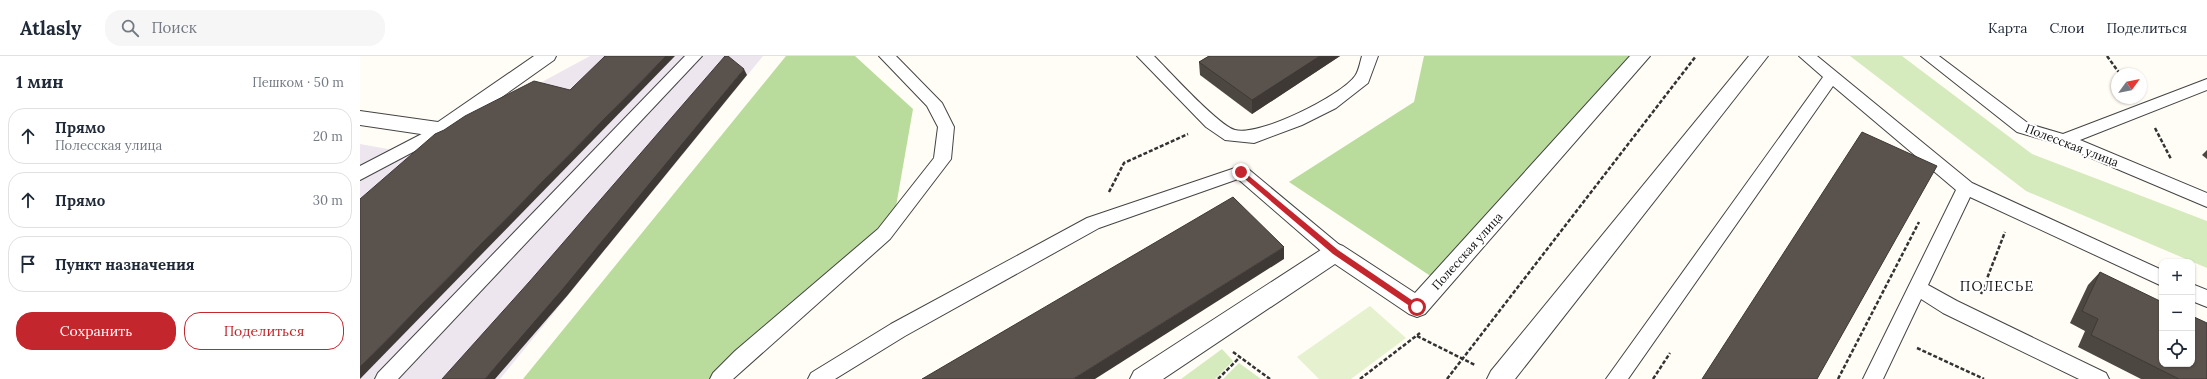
<!DOCTYPE html>
<html lang="ru">
<meta charset="utf-8">
<style>
:root{--surface:#fff;--page:#f6f6f7;--text:#1f2937;--muted:#747a83;--line:#e0e1e3;--accent:#c4262e}
body{margin:0;font-family:Lora,serif;background:var(--page);color:var(--text)}
.controls{position:absolute;right:12px;bottom:12px;display:grid;overflow:hidden;border-radius:8px;box-shadow:0 1px 3px #0004}
.controls button{width:36px;height:36px;display:grid;place-items:center;padding:0;border:0;border-bottom:1px solid var(--line);background:var(--surface);color:var(--text);font:20px sans-serif}
.compass{position:absolute;left:1751px;top:12px;width:36px;height:36px;border-radius:50%;background:var(--surface);box-shadow:0 1px 3px #0004;rotate:57deg}
.stop{position:absolute;width:12px;height:12px;margin:-9px;border:3px solid #c4262e;border-radius:50%;background:#fff}
.stop.end{background:#c4262e;border-color:#fff;box-shadow:0 1px 4px #0008}
.list{margin:0;padding:0;list-style:none}
h2{display:flex;justify-content:space-between;align-items:center;height:52px;margin:0;padding:0 16px;font-size:17px}
h2 small{font-size:13px;font-weight:400;color:var(--muted)}
.list li{display:grid;grid-template-columns:26px 1fr auto;gap:12px;align-items:center;box-sizing:border-box;height:56px;margin:0 8px 8px;padding:0 8px;border:1px solid var(--line);border-radius:16px}
.list b{display:block;font-size:15px;white-space:nowrap}
.list p{margin:0;font-size:13px;white-space:nowrap;color:var(--muted)}
.list em{font-size:13px;font-style:normal;color:var(--muted)}
.actions{display:flex;gap:8px;padding:12px 16px}
.actions a{flex:1;padding:9px 0;border:1px solid var(--accent);border-radius:16px;text-align:center;font-size:14px;color:var(--accent)}
.actions .main{background:var(--accent);color:#fff}
.icon{flex:none;width:22px;height:22px;fill:none;stroke:currentColor;stroke-width:2;stroke-linecap:round;stroke-linejoin:round}
.map{position:relative;flex:none;width:1847px;height:323px;overflow:hidden}
header{display:flex;align-items:center;gap:24px;box-sizing:border-box;height:56px;padding:0 20px;background:var(--surface);border-bottom:1px solid var(--line)}
header strong{font-size:19px}
nav{display:flex;gap:22px;margin-inline-start:auto;font-size:14px}
.search{width:280px;height:36px;background:var(--page);display:flex;align-items:center;gap:10px;box-sizing:border-box;padding:0 14px;border-radius:16px;color:var(--muted);font-size:15px}
main{display:flex}
aside{flex:1;background:var(--surface)}
.map>svg:first-child{display:block}
.industrial{fill:#eee6ef}
.green{fill:#d5ebbd}
.forest{fill:#b9dc9c}
.pitch{fill:#e6f2cf}
.lines{fill:none;stroke-linecap:round;stroke-linejoin:round}
.lane-casing{stroke:#444;stroke-width:2}
.street-casing{stroke:#444;stroke-width:2}
.path{stroke:#333;stroke-width:2.5;stroke-dasharray:4 2;stroke-linecap:butt}
.lane{fill:#fff;fill-rule:evenodd}
.street{fill:#fff;fill-rule:evenodd}
.wall{fill:#4d4742}
.shaded-wall{fill:#3f3936}
.building{fill:#5a524d;stroke:#3f3936}
.route{fill:#c4262e}
.labels{text-anchor:middle;dominant-baseline:central;stroke-width:4;stroke-linejoin:round;paint-order:stroke}
.street-label{font-size:12px;fill:#111;stroke:#fff}
.quarter-label{font-size:14px;letter-spacing:1px;fill:#111;stroke:#fff}
</style>
<header>
<strong>Atlasly</strong>
<div class="search"><svg class="icon" aria-label="search" viewBox="0 0 24 24"><circle cx="10" cy="10" r="6"/><path d="M15 15l6 6"/></svg>Поиск</div>
<nav><a>Карта</a><a>Слои</a><a>Поделиться</a></nav>
</header>
<main>
<aside>
<h2>1 мин<small>Пешком · 50 m</small></h2>
<ul class="list">
<li><svg class="icon" aria-label="ahead" viewBox="0 0 24 24"><path d="M12 20V5M6 11l6-6 6 6"/></svg><div><b>Прямо</b><p>Полесская улица</p></div><em>20 m</em></li>
<li><svg class="icon" aria-label="ahead" viewBox="0 0 24 24"><path d="M12 20V5M6 11l6-6 6 6"/></svg><div><b>Прямо</b></div><em>30 m</em></li>
<li><svg class="icon" aria-label="arrive" viewBox="0 0 24 24"><path d="M6 21V4h12l-3 4 3 4H6"/></svg><div><b>Пункт назначения</b></div></li>
</ul>
<div class="actions"><a class="main">Сохранить</a><a>Поделиться</a></div>
</aside>
<div class="map">
<svg width="1847" height="323" viewBox="0 0 1847 323">
<rect width="100%" height="100%" fill="#fffdf5"/>
<polygon class="industrial" points="230,0 403,0 140,323 0,323 0,88 50,97"/>
<g class="green">
<polygon points="1490,0 1542,0 1672,98 1847,165 1847,212 1666,135"/>
<polygon points="862,293 873,305 855,323 821,323"/>
<polygon points="879,307 901,323 863,323"/>
</g>
<g class="forest">
<polygon points="426,0 495,0 553,53 535,156 354,323 163,323"/>
<polygon points="1064,0 1279,0 1072,221 929,126 1054,46"/>
</g>
<polygon class="pitch" points="1010,250 1046,282 991,323 959,323 937,301"/>
<g class="lines">
<g class="lane-casing">
<g id="lane">
<polygon points="325,0 342,0 38,323 15,323 18,317"/>
<polygon points="519,0 536,0 582,47 594,71 591,103 530,183 373,323 350,323 353,317 375,295 518,173 574,102 578,71 567,50"/>
<path d="M 777,0 L 794,0 C 809,15 859,70 875,74 C 898,81 981,40 995,20 C 999,15 1000,6 1002,0 L 1018,0 L 1008,27 L 976,52 L 942,69 L 894,87 L 865,84 L 846,71 Z"/>
<polygon points="1439,0 1457,0 1612,127 1802,214 1802,230 1610,141 1568,229 1597,245 1746,317 1749,323 1719,323 1583,257 1561,243 1523,323 1503,323 1596,134 1473,30 1268,323 1246,323 1463,21"/>
<polygon points="1561,0 1579,0 1669,68 1703,78 1847,23 1847,34 1720,84 1847,137 1847,151 1698,88 1657,76"/>
<polygon points="81,68 87,70 89,74 87,78 0,124 0,110"/>
<polygon points="881,110 887,112 982,191 984,196 982,201 975,203 968,201 878,123 739,172 545,280 475,323 448,323 451,317 531,268 727,162"/>
<polygon points="1832,228 1847,234 1847,251 1832,245"/>
</g>
</g>
<g class="street-casing">
<g id="street">
<polygon points="174,0 196,0 194,4 88,79 81,81 0,69 0,55 78,66"/>
<polygon points="1270,0 1290,0 1065,258 1057,261 1049,258 975,208 803,323 770,323 774,315 967,190 975,187 983,190 1055,237"/>
<polygon points="1389,0 1408,0 1155,323 1127,323 1131,315"/>
</g>
</g>
<g class="path">
<polyline points="1747,0 1760,18"/>
<polyline points="1795,72 1811,103"/>
<polyline points="749,136 764,107 828,78"/>
<polyline points="1621,238 1645,176"/>
<polyline points="1057,280 1115,309"/>
<polyline points="1557,292 1624,323"/>
<polyline points="873,296 910,323"/>
<polyline points="858,323 880,301"/>
<polyline points="1000,323 1060,277"/>
<polyline points="1087,323 1336,0"/>
<polyline points="1293,323 1310,297"/>
<polyline points="1478,323 1559,166"/>
</g>
<use href="#lane" class="lane"/>
<use href="#street" class="street"/>
</g>
<g class="wall">
<polygon points="849,0 980,0 892,58 840,19 839,6"/>
<polygon points="1847,94 1847,103 1842,99"/>
<polygon points="1740,216 1847,323 1781,323 1718,291 1725,275 1710,267 1728,229"/>
</g>
<g class="shaded-wall">
<polygon points="306,0 315,0 0,323 0,311"/>
<polygon points="960,0 980,0 892,58 892,44"/>
<polygon points="384,13 387,19 207,240 135,323 125,323"/>
<polygon points="924,191 924,203 735,323 713,323"/>
</g>
<g class="building">
<polygon points="245,0 306,0 0,311 0,143 75,78 84,74 105,60 174,25 210,34"/>
<polygon points="365,0 368,0 384,13 202,234 125,323 82,323 170,225"/>
<polygon points="849,0 960,0 892,44 839,6"/>
<polygon points="1502,76 1577,110 1457,323 1342,323"/>
<polygon points="873,141 924,191 713,323 562,323"/>
<polygon points="1740,216 1802,246 1802,308 1832,308 1832,260 1847,267 1847,323 1819,323 1731,279 1738,263 1722,255"/>
</g>
<polygon class="route" points="879,115 883,115 978,194 1059,249 1059,253 1054,253 973,198 879,118"/>
<g class="labels">
<g class="street-label">
<text transform="translate(1712 89) rotate(21)">Полесская улица</text>
<text transform="translate(1107 195) rotate(-48)">Полесская улица</text>
</g>
<g class="quarter-label">
<text x="1637" y="230">ПОЛЕСЬЕ</text>
</g>
</g>
</svg>
<div class="controls">
<button>+</button>
<button>−</button>
<button><svg class="icon" aria-label="locate" viewBox="0 0 24 24"><circle cx="12" cy="12" r="6"/><path d="M12 2v4M12 18v4M2 12h4M18 12h4"/></svg></button>
</div>
<svg class="compass" viewBox="-18 -18 36 36"><path d="M0-13l5 13h-10z" fill="#e53935"/><path d="M0 13l5-13h-10z" fill="#747a83"/></svg>
<div class="stop" style="left:1057px;top:251px"></div>
<div class="stop end" style="left:881px;top:116px"></div>
</div>
</main>
